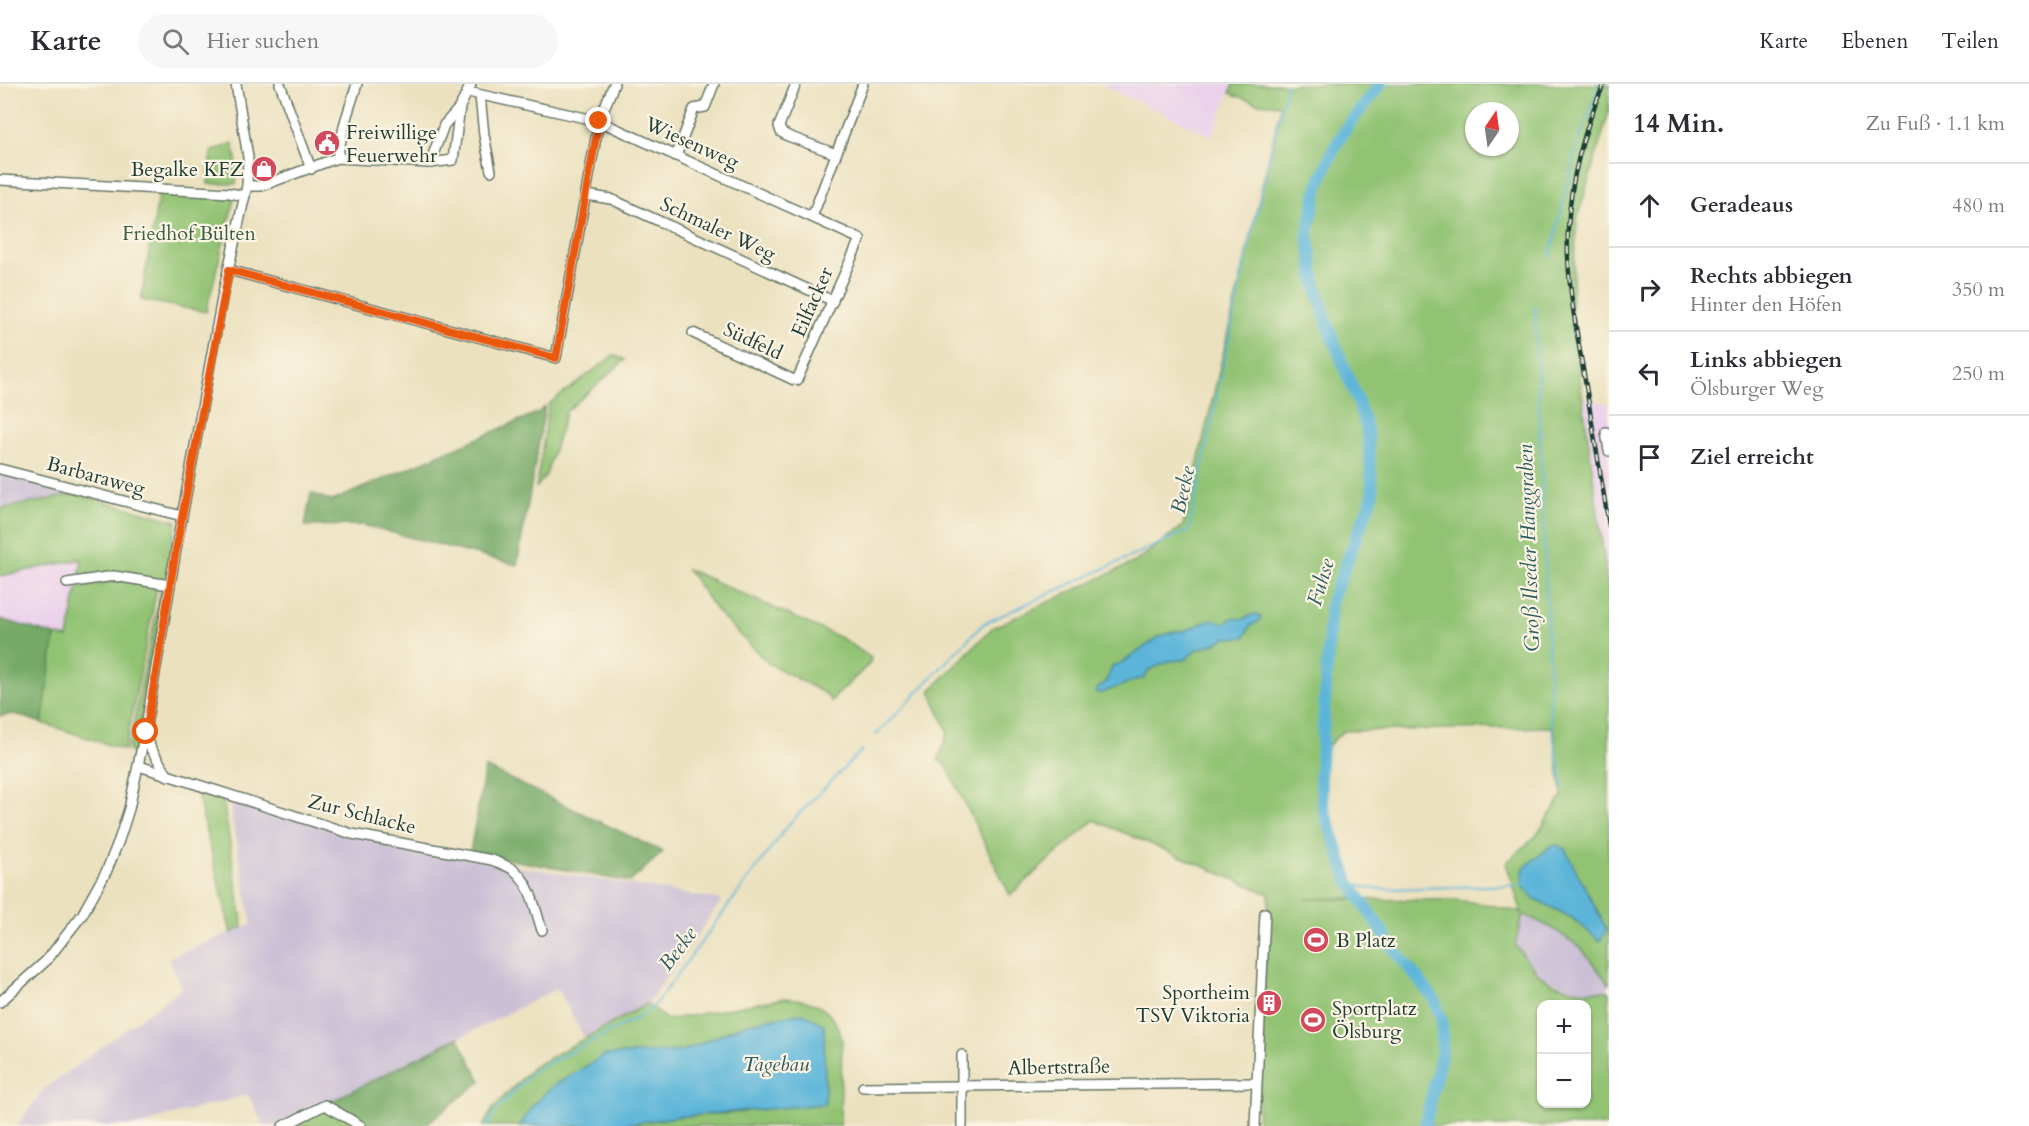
<!DOCTYPE html>
<html lang="de">
<meta charset="utf-8">
<style>
:root{--surface:#fff;--page:#f7f7f7;--text:#2b2b33;--muted:#7c7c81;--line:#e1e1e2}
body{margin:0;font-family:Cardo,serif;background:var(--page);color:var(--text)}
.controls{position:absolute;right:18px;bottom:18px;display:grid;overflow:hidden;border-radius:12px;box-shadow:0 2px 4px #0004}
.controls button{width:54px;height:54px;display:grid;place-items:center;padding:0;border:0;border-bottom:2px solid var(--line);background:var(--surface);color:var(--text);font:30px sans-serif}
.compass{position:absolute;left:1465px;top:18px;width:54px;height:54px;border-radius:50%;background:var(--surface);box-shadow:0 2px 4px #0004;rotate:13deg}
.stop{position:absolute;width:18px;height:18px;margin:-14px;border:4px solid #ea580c;border-radius:50%;background:#fff}
.stop.end{background:#ea580c;border-color:#fff;box-shadow:0 2px 6px #0008}
.list{margin:0;padding:0;list-style:none}
h2{display:flex;justify-content:space-between;align-items:center;height:78px;margin:0;padding:0 24px;font-size:26px}
h2 small{font-size:20px;font-weight:400;color:var(--muted)}
.list li{display:grid;grid-template-columns:39px 1fr auto;gap:18px;align-items:center;box-sizing:border-box;height:84px;padding:0 24px;border-top:2px solid var(--line)}
.list b{display:block;font-size:22px;white-space:nowrap}
.list p{margin:0;font-size:20px;white-space:nowrap;color:var(--muted)}
.list em{font-size:20px;font-style:normal;color:var(--muted)}
.icon{flex:none;width:33px;height:33px;fill:none;stroke:currentColor;stroke-width:2;stroke-linecap:round;stroke-linejoin:round}
.map{position:relative;flex:none;width:1609px;height:1042px;overflow:hidden}
header{display:flex;align-items:center;gap:36px;box-sizing:border-box;height:84px;padding:0 30px;background:var(--surface);border-bottom:2px solid var(--line)}
header strong{font-size:28px}
nav{display:flex;gap:33px;margin-inline-start:auto;font-size:21px}
.search{width:420px;height:54px;background:var(--page);display:flex;align-items:center;gap:15px;box-sizing:border-box;padding:0 21px;border-radius:33px;color:var(--muted);font-size:22px}
main{display:flex}
aside{flex:1;background:var(--surface)}
.map>svg:first-child{display:block}
.built{fill:#ebd1eb}
.industrial{fill:#cbbfd5}
.green{fill:#92c373;stroke:#588054;stroke-width:1.5;fill-rule:evenodd}
.forest{fill:#75a965;stroke:#4a734c;stroke-width:1.5}
.water{fill:#5cb5d9;stroke:#3e7986;stroke-width:1.5}
.lines{fill:none;stroke-linecap:round;stroke-linejoin:round}
.stream{stroke:#5cb5d9;stroke-width:2}
.river{stroke:#5cb5d9;stroke-width:12}
.minor-casing{stroke:#667665;stroke-width:12}
.minor{stroke:#fff;stroke-width:9}
.rail-casing{stroke:#1f3d34;stroke-width:4.5}
.rail{stroke:#fcf5e5;stroke-width:2;stroke-dasharray:7;stroke-linecap:butt}
.route{stroke:#ea580c;stroke-width:8}
.labels{text-anchor:middle;dominant-baseline:central;stroke-width:4.5;stroke-linejoin:round;paint-order:stroke}
.poi-label{font-size:20px;fill:#1f3d34;stroke:#fcf5e5;text-anchor:start}
.street-label{font-size:20px;fill:#1f3d34;stroke:#fcf5e5}
.park-label{font-size:20px;fill:#3c5e44;stroke:#fcf5e5}
.water-label{font-size:21px;font-style:italic;fill:#2e5b5d;stroke:#fcf5e5}
</style>
<header>
<strong>Karte</strong>
<div class="search"><svg class="icon" aria-label="search" viewBox="0 0 24 24"><circle cx="10" cy="10" r="6"/><path d="M15 15l6 6"/></svg>Hier suchen</div>
<nav><a>Karte</a><a>Ebenen</a><a>Teilen</a></nav>
</header>
<main>
<div class="map">
<svg width="1609" height="1042" viewBox="0 0 1609 1042">
<rect width="100%" height="100%" fill="#fcf5e5"/>
<filter id="ink" filterUnits="userSpaceOnUse"><feTurbulence type="fractalNoise" baseFrequency=".0167" numOctaves="2"/><feDisplacementMap in="SourceGraphic" scale="12" xChannelSelector="R" yChannelSelector="G"/><feConvolveMatrix kernelMatrix="1 2 1 2 8 2 1 2 1" color-interpolation-filters="sRGB"/></filter>
<filter id="wash" filterUnits="userSpaceOnUse"><feTurbulence type="fractalNoise" baseFrequency=".008" numOctaves="4" result="noise"/><feDisplacementMap in="SourceGraphic" scale="24" xChannelSelector="R" yChannelSelector="G"/><feGaussianBlur stdDeviation="1.35" result="paint"/><feColorMatrix in="noise" values="0 0 0 0 0 0 0 0 0 0 0 0 0 0 0 0 0 1.4 0 .05"/><feComposite in="paint" operator="in"/></filter>
<g filter="url(#wash)">
<rect width="100%" height="100%" fill="#ebe1bf"/>
<g class="built">
<polygon points="1100,0 1233,0 1212,52"/>
<polygon points="1584,313 1609,320 1609,515"/>
<polygon points="83,474 68,554 0,535 0,492"/>
</g>
<g class="industrial">
<polygon points="0,388 76,410 0,425"/>
<polygon points="232,715 460,773 722,816 647,920 585,955 559,907 554,906 285,1042 264,1042 248,1011 160,1034 143,1042 17,1042 43,1006 182,904 169,874 252,840 232,737"/>
<polygon points="1523,830 1552,844 1581,864 1609,900 1609,907 1583,908 1561,901 1541,892 1515,861"/>
</g>
<g class="green">
<path d="M 1233,0 L 1609,0 L 1609,28 L 1577,136 L 1571,226 L 1609,512 L 1609,900 L 1581,864 L 1552,844 L 1523,830 L 1515,861 C 1523,871 1531,883 1540,891 C 1558,906 1587,908 1609,907 L 1609,1042 L 1257,1042 L 1269,810 L 1094,736 L 1010,811 L 946,681 L 938,676 L 948,648 L 930,607 L 992,544 L 1135,478 L 1183,442 L 1281,21 L 1257,19 L 1230,9 ZM 1474,27 L 1510,27 L 1510,63 L 1474,63 ZM 1553,643 L 1562,712 L 1536,752 L 1506,779 L 1522,829 L 1490,821 L 1457,816 L 1306,815 L 1355,814 C 1330,773 1314,721 1318,672 L 1343,647 ZM 1542,920 L 1586,920 L 1586,1020 L 1542,1020 Z"/>
<polygon points="233,59 238,85 236,100 208,100 211,68"/>
<polygon points="159,108 235,112 206,228 141,216"/>
<polygon points="614,271 625,276 566,328 546,391 536,404 549,320"/>
<polygon points="76,410 177,437 165,498 79,494 82,475 0,492 0,425"/>
<polygon points="687,485 843,555 871,574 870,579 831,617 826,610 768,579 718,529"/>
<polygon points="114,497 123,497 155,502 157,504 125,666 42,639 55,551 68,554 77,505"/>
<polygon points="161,506 164,514 134,669 128,667"/>
<polygon points="196,705 223,716 243,843 231,849"/>
<path d="M 785,914 C 815,915 835,926 842,956 L 840,1042 L 616,1042 L 676,1033 L 745,1028 L 748,939 L 683,967 L 645,969 L 532,1022 L 520,1042 L 483,1042 L 494,1023 L 533,983 L 647,920 L 667,936 Z"/>
<polygon points="326,1020 364,1042 285,1042"/>
</g>
<g class="forest">
<polygon points="545,323 517,481 363,441 305,442 311,409 332,417 539,328"/>
<polygon points="0,535 55,551 42,639 14,630 0,632"/>
<polygon points="485,683 663,768 630,798 470,768"/>
<polygon points="458,953 481,997 424,1042 365,1042 326,1020"/>
</g>
<g class="water">
<polygon points="1255,530 1261,533 1258,538 1250,542 1245,553 1226,554 1214,560 1196,566 1185,576 1170,577 1149,586 1144,595 1138,595 1102,609 1097,609 1097,605 1106,598 1113,581 1120,580 1159,553 1176,547 1185,547 1211,535 1225,539 1232,534 1242,535"/>
<polygon points="1557,761 1565,765 1607,846 1600,857 1572,834 1533,814 1522,801 1524,784 1551,762"/>
<polygon points="803,929 824,941 825,1020 676,1033 616,1042 520,1042 532,1022 553,1002 605,971 683,967 748,939"/>
</g>
<g class="lines">
<g class="stream">
<polyline points="1550,173 1577,62 1600,0"/>
<polyline points="1535,222 1551,638 1563,703"/>
<polyline points="876,651 983,540 1189,446 1244,182 1287,0"/>
<polyline points="1349,798 1367,804 1387,805 1522,801"/>
<polyline points="487,1042 497,1025 535,986 641,932 654,922 789,740 862,666"/>
</g>
<polyline class="river" points="1381,0 1349,40 1334,64 1318,102 1308,148 1315,199 1331,250 1358,318 1367,346 1373,411 1331,518 1320,692 1323,723 1349,798 1396,868 1434,915 1442,937 1442,966 1425,1042"/>
</g>
</g>
<g filter="url(#ink)">
<g class="lines">
<g class="minor-casing">
<g id="minor">
<polyline points="280,0 311,85"/>
<polyline points="796,0 779,42 781,48 788,52 836,70"/>
<polyline points="468,8 599,37 860,155 797,296 794,296 693,249"/>
<polyline points="480,12 484,51 491,87"/>
<polyline points="676,72 694,25 705,23 714,0"/>
<polyline points="337,74 345,38 357,0"/>
<polyline points="430,79 453,76 460,23"/>
<polyline points="0,96 230,109 245,112"/>
<polyline points="247,102 261,102 337,74 430,79 444,41 460,23 471,0"/>
<polyline points="586,111 611,115 833,217"/>
<polyline points="812,133 863,0"/>
<polyline points="229,186 556,274 599,37 614,0"/>
<polyline points="1606,348 1609,367"/>
<polyline points="0,385 182,432"/>
<polyline points="67,499 114,492 170,501"/>
<polyline points="146,649 151,665 168,692"/>
<path d="M 139,682 L 352,750 L 492,776 C 499,779 508,782 514,786 C 532,801 535,826 542,846"/>
<polyline points="0,918 47,876 82,831 107,786 119,756 129,725 145,648 177,460 223,209 247,102 248,73 236,0"/>
<polyline points="863,1003 1256,999"/>
<polyline points="283,1042 325,1021 361,1042"/>
<polyline points="962,1042 962,971"/>
<polyline points="1255,1042 1265,829"/>
</g>
</g>
<use href="#minor" class="minor"/>
<g class="rail-casing">
<path id="rail" d="M 1604,0 C 1584,44 1570,97 1568,145 C 1566,192 1575,238 1583,285 C 1592,337 1600,389 1609,442"/>
</g>
<use href="#rail" class="rail"/>
</g>
</g>
<g class="lines" filter="url(#ink)">
<polyline class="route" points="146,648 177,460 229,186 556,274 599,37"/>
</g>
<defs>
<g id="civic-disc" transform="scale(1.35)"><circle r="9.5" fill="#d1495b" stroke="#fcf5e5"/><path d="M-.6-6.5H3V-4.5H.6V-3L4-1V1h2V6H-6V1h2V-1L-.6-3ZM-1.2 2.5V6h2.4V2.5Z" fill="#fff"/></g>
<g id="shop-disc" transform="scale(1.35)"><circle r="9.5" fill="#d1495b" stroke="#fcf5e5"/><path d="M-5-2.5h2.3a2.7 3.5 0 0 1 5.4 0H5L5.5 6h-11ZM-1.5-2.5h3a1.5 2.3 0 0 0-3 0Z" fill="#fff"/></g>
<g id="stadium-disc" transform="scale(1.35)"><circle r="9.5" fill="#d1495b" stroke="#fcf5e5"/><path d="M0-5a6.5 5 0 1 0 0 10a6.5 5 0 1 0 0-10ZM-3.5-1.8h7v3.6h-7Z" fill="#fff"/></g>
<g id="building-disc" transform="scale(1.35)"><circle r="9.5" fill="#d1495b" stroke="#fcf5e5"/><path d="M-4-6H4V6H1V3H-1V6H-4ZM-2.5-4.3h1.7v1.8h-1.7ZM.8-4.3h1.7v1.8H.8ZM-2.5-1h1.7V.8h-1.7ZM.8-1h1.7V.8H.8Z" fill="#fff"/></g>
</defs>
<g fill-rule="evenodd">
<use href="#civic-disc" x="327" y="59"/>
<use href="#shop-disc" x="264" y="85"/>
<use href="#stadium-disc" x="1316" y="856"/>
<use href="#building-disc" x="1269" y="919"/>
<use href="#stadium-disc" x="1313" y="936"/>
</g>
<g class="labels">
<g class="poi-label">
<text x="346" y="48">Freiwillige<tspan x="346" dy="23">Feuerwehr</tspan></text>
<text x="244" y="85" text-anchor="end">Begalke KFZ</text>
<text x="1336" y="856">B Platz</text>
<text x="1250" y="908" text-anchor="end">Sportheim<tspan x="1250" dy="23">TSV Viktoria</tspan></text>
<text x="1332" y="924">Sportplatz<tspan x="1332" dy="23">Ölsburg</tspan></text>
</g>
<g class="street-label">
<text transform="translate(692 59) rotate(24)">Wiesenweg</text>
<text transform="translate(718 145) rotate(25)">Schmaler Weg</text>
<text transform="translate(812 218) rotate(-66)">Eilfacker</text>
<text transform="translate(753 257) rotate(25)">Südfeld</text>
<text transform="translate(96 392) rotate(15)">Barbaraweg</text>
<text transform="translate(362 730) rotate(14)">Zur Schlacke</text>
<text transform="translate(1059 983) rotate(-1)">Albertstraße</text>
</g>
<g class="park-label">
<text x="189" y="149">Friedhof Bülten</text>
</g>
<g class="water-label">
<text transform="translate(1183 406) rotate(-78)">Beeke</text>
<text transform="translate(1529 464) rotate(-92)">Groß Ilseder Hanggraben</text>
<text transform="translate(1321 498) rotate(-73)">Fuhse</text>
<text transform="translate(678 865) rotate(-53)">Beeke</text>
<text x="776" y="980">Tagebau</text>
</g>
</g>
</svg>
<div class="controls">
<button>+</button>
<button>−</button>
</div>
<svg class="compass" viewBox="-18 -18 36 36"><path d="M0-13l5 13h-10z" fill="#e53935"/><path d="M0 13l5-13h-10z" fill="#7c7c81"/></svg>
<div class="stop" style="left:146px;top:648px"></div>
<div class="stop end" style="left:599px;top:37px"></div>
</div>
<aside>
<h2>14 Min.<small>Zu Fuß · 1.1 km</small></h2>
<ul class="list">
<li><svg class="icon" aria-label="ahead" viewBox="0 0 24 24"><path d="M12 20V5M6 11l6-6 6 6"/></svg><div><b>Geradeaus</b></div><em>480 m</em></li>
<li><svg class="icon" aria-label="right" viewBox="0 0 24 24"><path d="M7 20v-9h11M14 6l5 5-5 5"/></svg><div><b>Rechts abbiegen</b><p>Hinter den Höfen</p></div><em>350 m</em></li>
<li><svg class="icon" aria-label="left" viewBox="0 0 24 24"><path d="M17 20v-9H6M10 6l-5 5 5 5"/></svg><div><b>Links abbiegen</b><p>Ölsburger Weg</p></div><em>250 m</em></li>
<li><svg class="icon" aria-label="arrive" viewBox="0 0 24 24"><path d="M6 21V4h12l-3 4 3 4H6"/></svg><div><b>Ziel erreicht</b></div></li>
</ul>
</aside>
</main>
